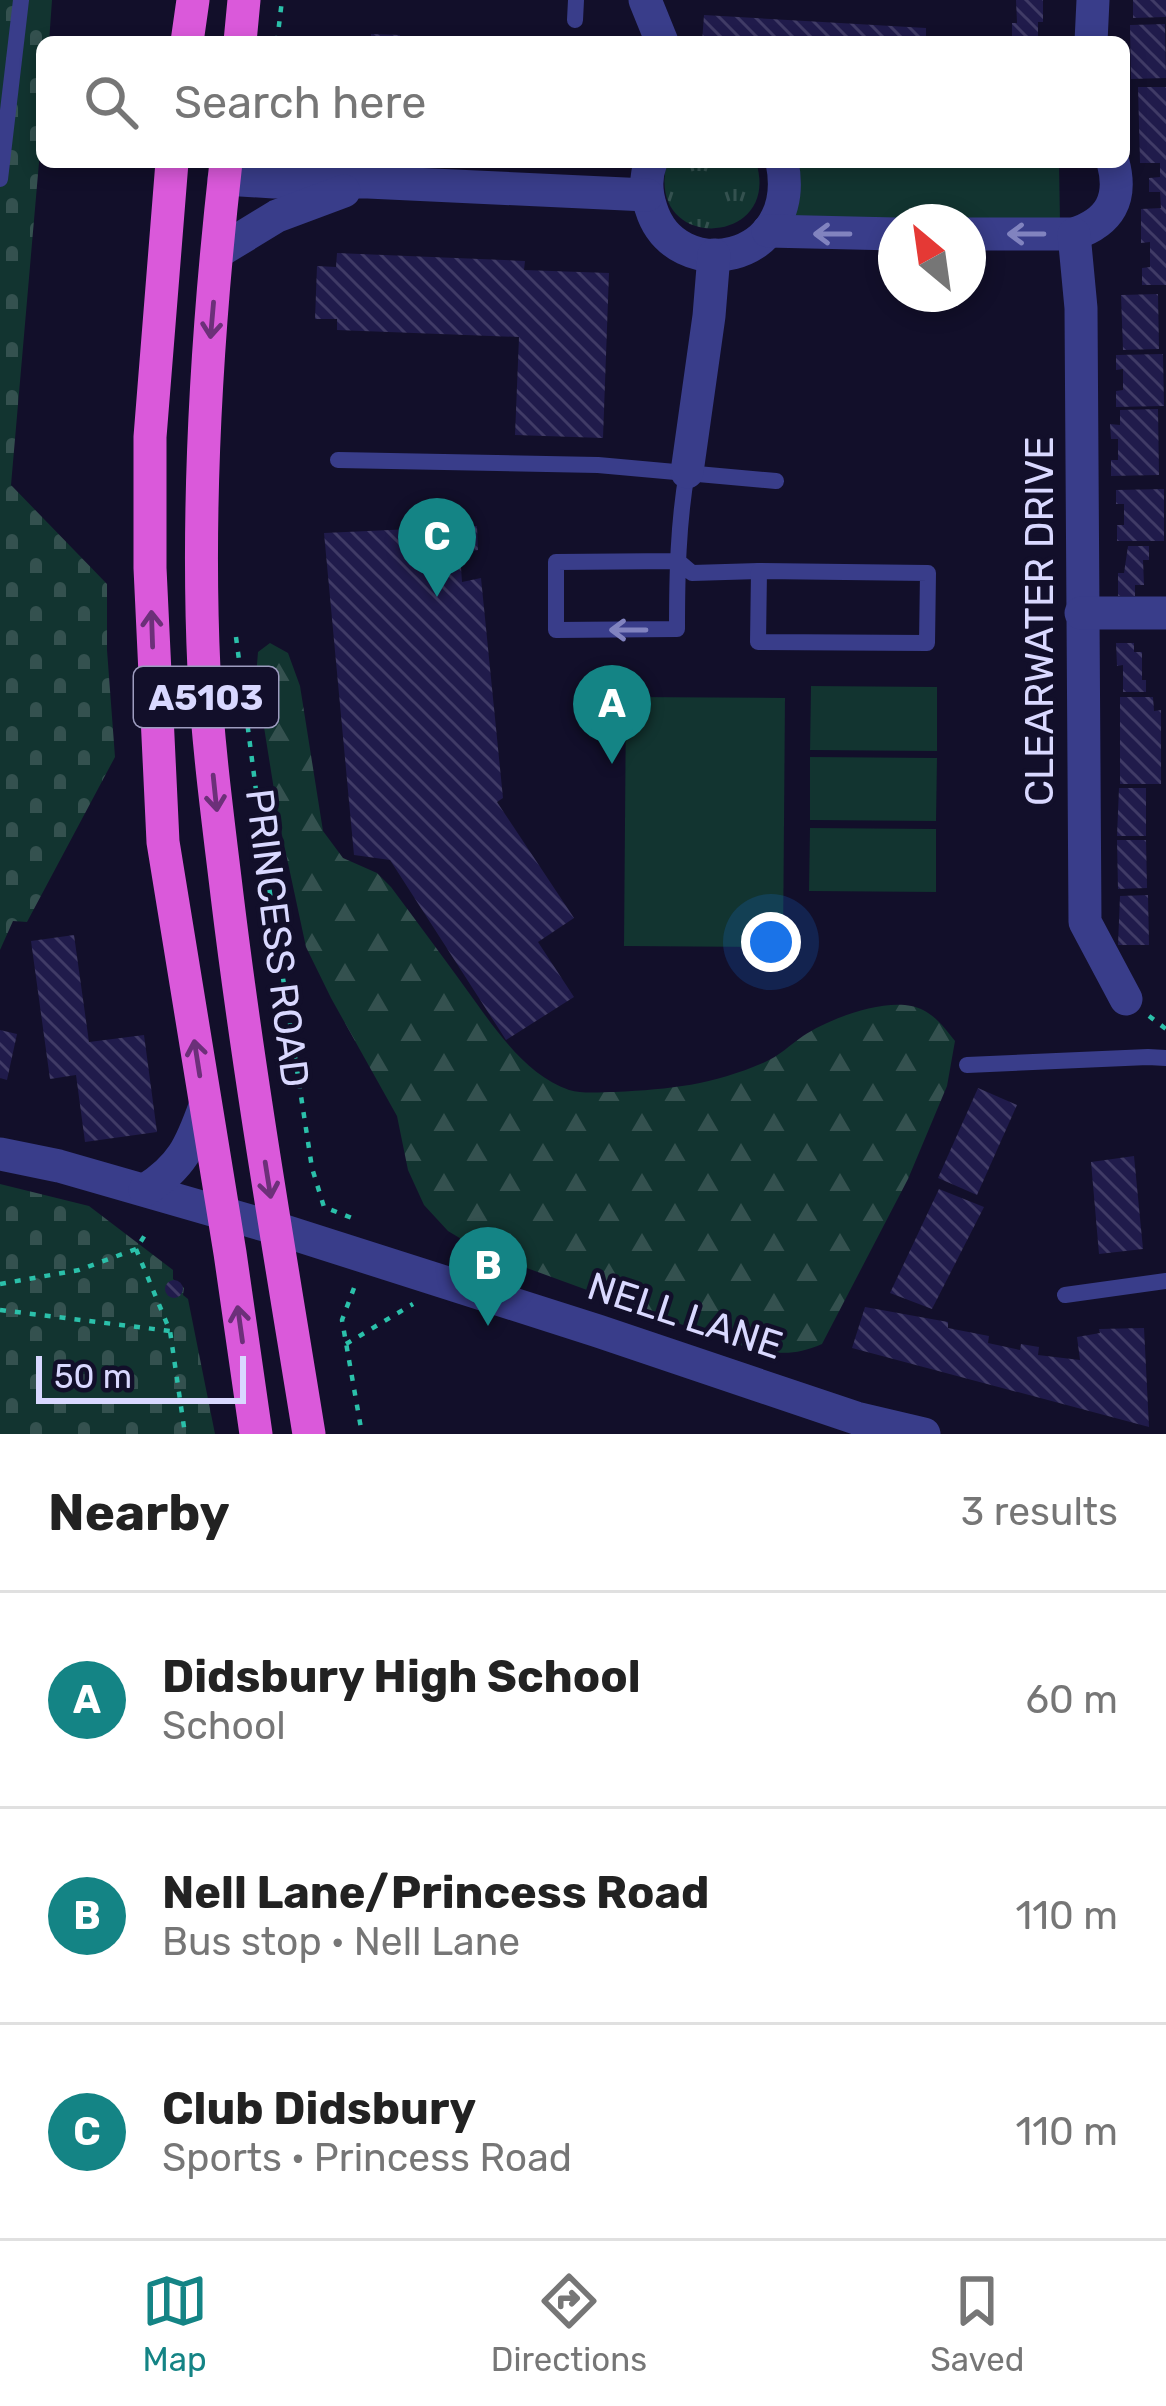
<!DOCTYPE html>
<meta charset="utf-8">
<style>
:root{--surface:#fff;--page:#f6f6f6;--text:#222;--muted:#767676;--line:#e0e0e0;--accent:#148485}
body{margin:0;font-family:Rubik,sans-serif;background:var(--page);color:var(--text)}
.compass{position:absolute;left:878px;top:204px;width:108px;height:108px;border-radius:50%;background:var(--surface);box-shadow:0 6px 18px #0003;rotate:331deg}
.scale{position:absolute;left:36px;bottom:30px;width:210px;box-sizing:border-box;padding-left:12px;border:6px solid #d9d8ff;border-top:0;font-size:33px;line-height:42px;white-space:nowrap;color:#d9d8ff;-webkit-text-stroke:9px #120f2a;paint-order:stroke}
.you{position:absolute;left:771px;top:942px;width:42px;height:42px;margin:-30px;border:9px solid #fff;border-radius:50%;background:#1a73e8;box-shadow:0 0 0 18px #1a73e833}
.badge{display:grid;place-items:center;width:78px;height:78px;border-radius:50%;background:var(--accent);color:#fff;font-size:39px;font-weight:700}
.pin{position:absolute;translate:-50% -99px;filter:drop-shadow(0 3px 6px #0008)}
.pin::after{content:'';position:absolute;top:63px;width:42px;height:36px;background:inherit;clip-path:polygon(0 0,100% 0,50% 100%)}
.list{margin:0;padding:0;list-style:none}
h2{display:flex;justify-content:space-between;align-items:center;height:156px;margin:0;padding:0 48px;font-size:51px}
h2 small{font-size:39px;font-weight:400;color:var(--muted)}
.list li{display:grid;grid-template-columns:78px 1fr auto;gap:36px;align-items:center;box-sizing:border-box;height:216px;padding:0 48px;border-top:3px solid var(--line)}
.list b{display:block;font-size:45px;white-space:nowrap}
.list p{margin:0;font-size:39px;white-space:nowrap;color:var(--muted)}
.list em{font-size:39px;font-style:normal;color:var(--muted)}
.icon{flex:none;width:66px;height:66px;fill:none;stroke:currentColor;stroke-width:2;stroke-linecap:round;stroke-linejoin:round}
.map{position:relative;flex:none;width:1166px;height:1434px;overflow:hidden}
.search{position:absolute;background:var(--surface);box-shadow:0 6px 18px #0003;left:36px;right:36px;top:36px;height:132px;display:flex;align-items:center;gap:30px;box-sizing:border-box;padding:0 42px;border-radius:18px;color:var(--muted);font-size:45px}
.sheet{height:804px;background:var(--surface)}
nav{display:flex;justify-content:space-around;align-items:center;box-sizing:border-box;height:168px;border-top:3px solid var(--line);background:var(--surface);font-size:33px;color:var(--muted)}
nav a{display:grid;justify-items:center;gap:6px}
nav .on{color:var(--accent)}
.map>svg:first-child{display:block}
.grass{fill:url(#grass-tufts)}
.forest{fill:url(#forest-firs)}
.cemetery{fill:url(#cemetery-stones)}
.green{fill:#123430}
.building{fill:url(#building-back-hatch)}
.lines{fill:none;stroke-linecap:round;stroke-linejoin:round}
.path{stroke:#2bc0aa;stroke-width:4.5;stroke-dasharray:6 9;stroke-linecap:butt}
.service{stroke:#393d8a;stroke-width:16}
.minor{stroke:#393d8a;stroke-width:33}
.tertiary{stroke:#393d8a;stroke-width:33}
.trunk{stroke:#da59da;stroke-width:33}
.oneway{stroke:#8183bf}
.oneway2{stroke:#6c3079}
.labels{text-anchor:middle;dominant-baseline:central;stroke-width:9;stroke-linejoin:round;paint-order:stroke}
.shield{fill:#120f2a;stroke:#9d9cbf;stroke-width:3}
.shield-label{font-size:36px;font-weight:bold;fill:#d9d8ff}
.street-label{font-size:39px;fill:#d9d8ff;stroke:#120f2a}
</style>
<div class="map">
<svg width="1166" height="1434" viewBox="0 0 1166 1434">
<defs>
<pattern id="grass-tufts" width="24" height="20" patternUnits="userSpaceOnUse" patternTransform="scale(3)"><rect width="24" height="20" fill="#123430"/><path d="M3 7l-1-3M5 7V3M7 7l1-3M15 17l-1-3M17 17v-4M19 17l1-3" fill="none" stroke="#34514f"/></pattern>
<pattern id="forest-firs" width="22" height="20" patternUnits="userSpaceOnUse" patternTransform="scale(3)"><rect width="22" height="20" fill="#123430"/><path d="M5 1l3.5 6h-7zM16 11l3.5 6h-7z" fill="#34514f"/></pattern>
<pattern id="cemetery-stones" width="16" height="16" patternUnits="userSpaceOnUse" patternTransform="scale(3)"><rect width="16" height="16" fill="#123430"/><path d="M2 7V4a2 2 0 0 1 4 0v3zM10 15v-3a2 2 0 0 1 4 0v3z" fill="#34514f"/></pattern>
<pattern id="building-back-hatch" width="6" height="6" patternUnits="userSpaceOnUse" patternTransform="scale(3)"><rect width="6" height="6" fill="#201b4b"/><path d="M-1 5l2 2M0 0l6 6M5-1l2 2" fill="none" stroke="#403b66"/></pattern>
</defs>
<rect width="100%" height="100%" fill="#120f2a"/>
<path class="grass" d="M 667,162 L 756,162 C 783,247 644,254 667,162 Z"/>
<path class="forest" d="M 270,643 L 288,653 L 300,686 L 323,831 L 343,858 L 377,873 L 391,887 C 420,926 449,965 477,1004 C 500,1036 530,1077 569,1090 C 582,1094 601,1092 615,1092 C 672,1089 712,1085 765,1062 C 779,1056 790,1045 803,1036 C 830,1018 893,994 923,1010 C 937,1017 946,1030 955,1041 L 947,1086 L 908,1179 L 822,1344 C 788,1359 770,1352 735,1344 L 483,1252 L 448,1231 L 424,1205 L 408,1170 L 397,1116 L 331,998 L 306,947 L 279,821 L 256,677 L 258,652 Z"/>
<g class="cemetery">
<polygon points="0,0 52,0 49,42 42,42 42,128 11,485 107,584 107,650 115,757 27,922 13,921 0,950"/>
<polygon points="0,1184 89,1206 173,1270 173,1279 184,1288 183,1295 188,1299 215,1434 0,1434"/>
</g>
<g class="green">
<polygon points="792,162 1059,162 1060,222 793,224"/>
<polygon points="811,686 937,687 937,751 810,750"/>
<polygon points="626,697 785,698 783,947 624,946"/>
<polygon points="810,757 937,758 936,821 810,820"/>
<polygon points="810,828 936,829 936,892 809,891"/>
</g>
<g class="building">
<polygon points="1016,0 1043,0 1043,22 1038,22 1038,42 1012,42 1012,23 1017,23"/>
<polygon points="1133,0 1166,0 1166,17 1133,18"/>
<polygon points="704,15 926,28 926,42 702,42"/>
<polygon points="1165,24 1166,78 1131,79 1130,25"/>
<polygon points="371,34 400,35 399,42 371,42"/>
<polygon points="1138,87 1166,87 1166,285 1142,285 1142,268 1150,267 1150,242 1141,243 1141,209 1161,208 1160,192 1149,192 1149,178 1160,177 1160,163 1140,163"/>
<polygon points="337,253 525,261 524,270 609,273 603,438 515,435 519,337 337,330 337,319 315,319 317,266 336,267"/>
<polygon points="1158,294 1159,349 1123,350 1121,295"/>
<polygon points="1163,354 1164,406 1116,407 1116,391 1123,390 1123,369 1116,370 1116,355"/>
<polygon points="1158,409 1159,475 1111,476 1111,460 1118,460 1118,439 1111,439 1110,424 1120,425 1120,410"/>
<polygon points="1164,489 1164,541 1117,541 1117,525 1124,525 1124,504 1116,504 1116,490"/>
<polygon points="477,526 478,550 460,553 462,582 481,578 503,798 497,802 574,918 538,942 574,997 506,1040 390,860 354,855 324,533"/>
<polygon points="1128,546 1149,546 1149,560 1143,560 1144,585 1135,585 1135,596 1118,596 1118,573 1124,573"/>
<polygon points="1116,643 1134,643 1134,652 1142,652 1142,680 1146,680 1146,692 1123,692 1123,665 1117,666"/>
<polygon points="1120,697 1153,697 1154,711 1161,710 1161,784 1120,784"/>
<polygon points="1119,788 1146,788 1146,836 1117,836"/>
<polygon points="1117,840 1146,840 1147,888 1118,889"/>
<polygon points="1148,895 1149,945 1118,945 1120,896"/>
<polygon points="74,935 89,1042 144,1035 157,1132 85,1142 76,1075 50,1079 31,941"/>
<polygon points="0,1030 17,1034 7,1080 0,1078"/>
<polygon points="978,1088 1017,1105 977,1195 938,1178"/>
<polygon points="1134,1156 1143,1249 1099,1254 1091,1162"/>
<polygon points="939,1189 984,1207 932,1309 890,1293"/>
<circle cx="174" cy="1289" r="9"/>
<polygon points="865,1307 948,1322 948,1328 989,1336 988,1343 1020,1350 1021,1344 1039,1347 1038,1355 1080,1360 1077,1337 1100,1333 1099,1329 1144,1328 1149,1427 852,1348"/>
</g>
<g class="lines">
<g class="path">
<polyline points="277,42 282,0"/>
<polyline points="236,637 266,867 312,1168 324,1207 352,1218"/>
<polyline points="1149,1016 1166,1029"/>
<polyline points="136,1249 170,1331 185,1434"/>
<polyline points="0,1284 79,1270 136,1249 145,1235"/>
<polyline points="354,1288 342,1320 362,1434"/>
<polyline points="0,1310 170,1331"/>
<polyline points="346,1344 413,1304"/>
</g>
<g class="service">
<polyline points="575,20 576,0"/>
<polyline points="0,179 21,0"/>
<polyline points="338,460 598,465 776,481"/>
<path d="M 687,472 C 678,524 677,576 677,629 L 556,630 L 556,562 L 678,561 L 692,573 L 759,571"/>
<polygon points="759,571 928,573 927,643 758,642"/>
<polyline points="967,1065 1148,1057 1166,1058"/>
<polyline points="1065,1295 1166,1281"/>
</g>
<g class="minor">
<polyline points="645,0 662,42"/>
<polyline points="1091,42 1093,0"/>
<path d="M 651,162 C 645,177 646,193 651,208 C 675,287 803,264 782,162"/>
<polyline points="224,179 274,182 368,182 647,195"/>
<polyline points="768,231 896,234"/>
<path d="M 968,234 L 1074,234 C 1110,222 1123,199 1113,162"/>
<polyline points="1074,234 1081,308 1085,922 1126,999"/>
<polyline points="218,252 277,216 344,191"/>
<polyline points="687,472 709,316 714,255"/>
<polyline points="1081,613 1166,613"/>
</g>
<g class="tertiary">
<polyline points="0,1154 59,1166 275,1228 598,1331 856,1418 924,1434"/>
<path d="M 145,1190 C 182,1167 191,1145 205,1106"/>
</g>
<g class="trunk">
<polyline points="187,42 193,0"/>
<polyline points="240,42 244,0"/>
<polyline points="172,162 150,437 150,568 163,842 230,1253 256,1434"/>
<path d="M 226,162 C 207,330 196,500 204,670 C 208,745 218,820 227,895 C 249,1076 280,1255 309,1434"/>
</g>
</g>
<defs><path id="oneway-shaft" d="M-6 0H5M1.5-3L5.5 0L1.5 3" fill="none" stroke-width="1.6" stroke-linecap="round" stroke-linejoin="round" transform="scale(3)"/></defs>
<g class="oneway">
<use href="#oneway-shaft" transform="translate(832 234) rotate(-180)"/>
<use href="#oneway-shaft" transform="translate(1026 234) rotate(180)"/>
<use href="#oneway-shaft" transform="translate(628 630) rotate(180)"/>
</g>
<g class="oneway2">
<use href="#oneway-shaft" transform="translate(212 320) rotate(95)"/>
<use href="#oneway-shaft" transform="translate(152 629) rotate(-92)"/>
<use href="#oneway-shaft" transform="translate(215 793) rotate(84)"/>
<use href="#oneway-shaft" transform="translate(197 1058) rotate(-99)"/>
<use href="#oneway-shaft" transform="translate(268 1180) rotate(81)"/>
<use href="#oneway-shaft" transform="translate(240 1324) rotate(-98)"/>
</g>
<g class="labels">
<rect class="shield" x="134" y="667" width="144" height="60" rx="9"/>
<g class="shield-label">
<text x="206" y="697">A5103</text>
</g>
<g class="street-label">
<text transform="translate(1040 621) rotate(-90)">CLEARWATER DRIVE</text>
<text transform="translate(277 938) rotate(83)">PRINCESS ROAD</text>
<text transform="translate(685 1316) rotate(18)">NELL LANE</text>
</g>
</g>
</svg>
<svg class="compass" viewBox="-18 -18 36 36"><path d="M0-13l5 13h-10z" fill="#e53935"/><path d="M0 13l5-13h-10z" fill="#767676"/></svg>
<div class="scale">50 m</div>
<div class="you"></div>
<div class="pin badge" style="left:612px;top:764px">A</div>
<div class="pin badge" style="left:488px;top:1326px">B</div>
<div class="pin badge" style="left:437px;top:597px">C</div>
<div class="search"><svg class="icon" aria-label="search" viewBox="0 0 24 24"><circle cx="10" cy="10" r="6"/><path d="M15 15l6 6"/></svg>Search here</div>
</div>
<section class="sheet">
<h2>Nearby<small>3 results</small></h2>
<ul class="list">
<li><span class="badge">A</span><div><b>Didsbury High School</b><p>School</p></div><em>60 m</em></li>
<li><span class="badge">B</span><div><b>Nell Lane/Princess Road</b><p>Bus stop · Nell Lane</p></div><em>110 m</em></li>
<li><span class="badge">C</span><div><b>Club Didsbury</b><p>Sports · Princess Road</p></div><em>110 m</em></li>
</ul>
</section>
<nav>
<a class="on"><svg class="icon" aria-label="map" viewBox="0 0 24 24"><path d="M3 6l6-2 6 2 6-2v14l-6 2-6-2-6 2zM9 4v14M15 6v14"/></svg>Map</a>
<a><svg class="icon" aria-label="directions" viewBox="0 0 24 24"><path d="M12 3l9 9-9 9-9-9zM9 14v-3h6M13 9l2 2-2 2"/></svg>Directions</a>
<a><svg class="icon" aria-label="saved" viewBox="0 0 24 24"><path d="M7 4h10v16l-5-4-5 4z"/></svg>Saved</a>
</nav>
